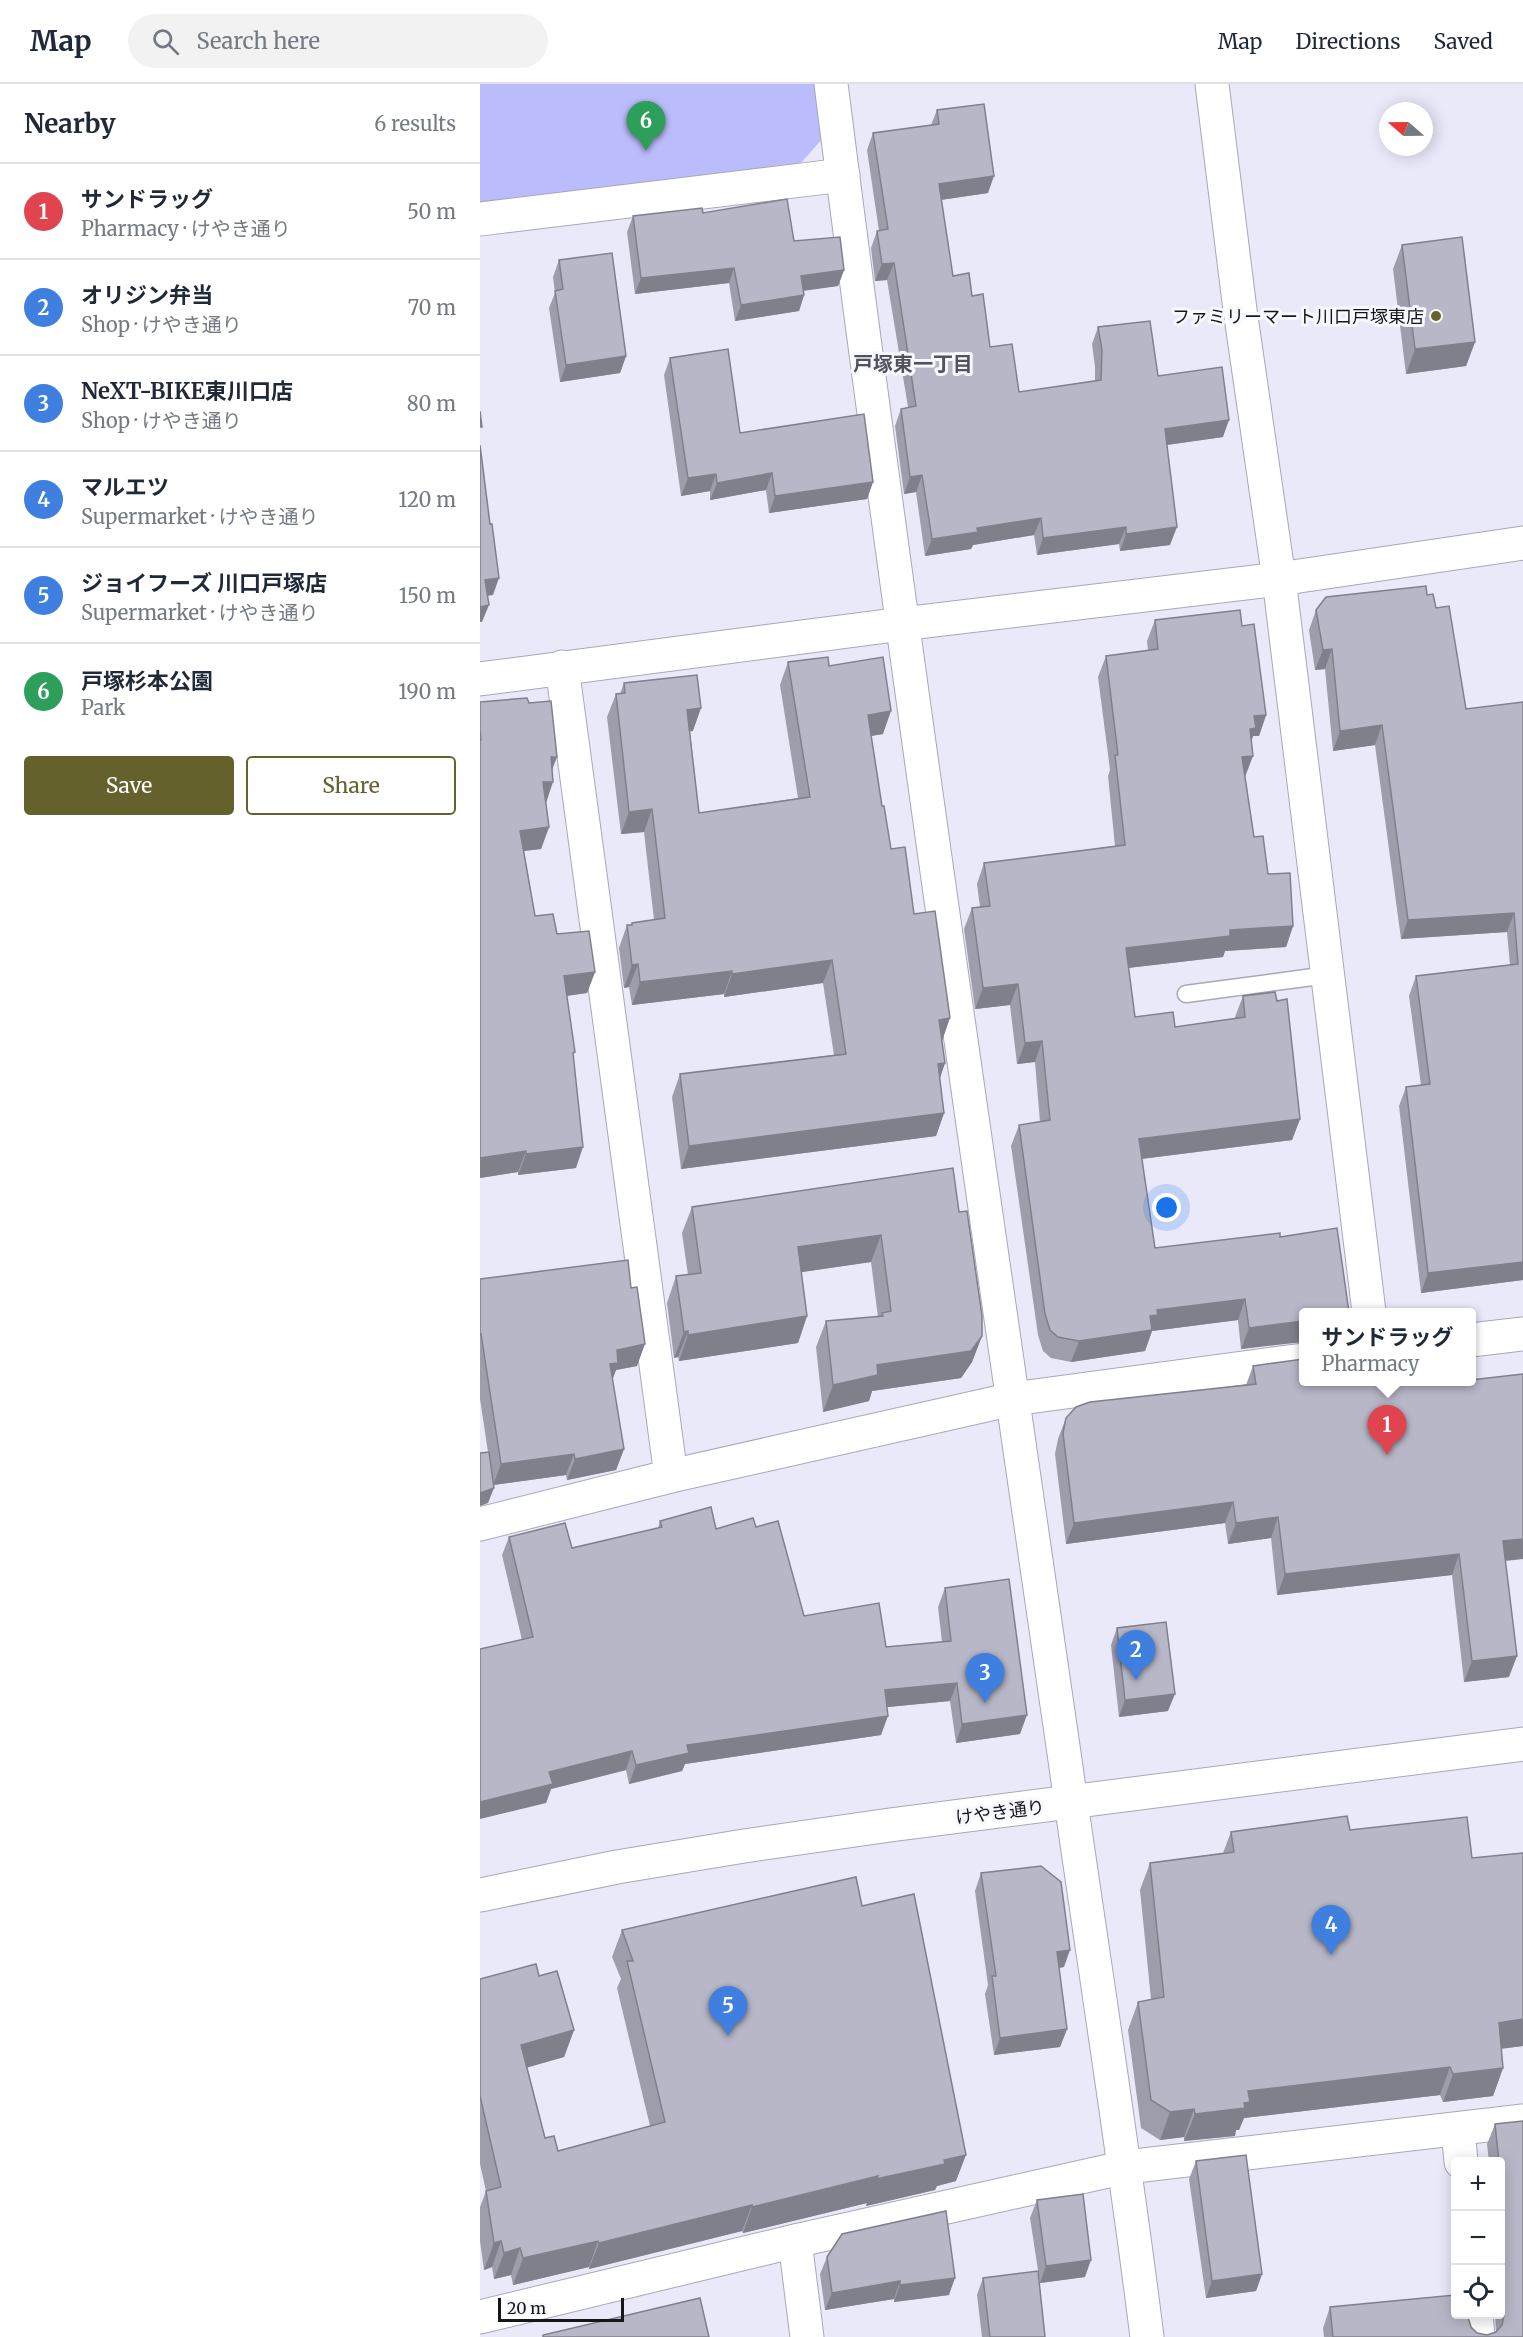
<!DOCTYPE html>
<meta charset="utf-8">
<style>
:root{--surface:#fff;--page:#f2f2f3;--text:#1f2937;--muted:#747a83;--line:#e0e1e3;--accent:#65612d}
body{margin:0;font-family:Merriweather,"Noto Sans JP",serif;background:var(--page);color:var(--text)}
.controls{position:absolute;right:18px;bottom:18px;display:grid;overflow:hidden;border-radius:6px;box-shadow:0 3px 15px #0003}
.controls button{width:54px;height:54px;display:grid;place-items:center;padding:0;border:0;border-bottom:2px solid var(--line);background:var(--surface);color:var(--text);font:30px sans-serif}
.compass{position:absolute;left:899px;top:18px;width:54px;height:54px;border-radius:50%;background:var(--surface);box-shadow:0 3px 15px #0003;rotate:290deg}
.scale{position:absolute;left:18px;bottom:15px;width:126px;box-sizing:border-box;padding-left:6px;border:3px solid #15151b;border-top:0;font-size:16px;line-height:21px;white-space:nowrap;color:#15151b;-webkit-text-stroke:4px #f7f7fe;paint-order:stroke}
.you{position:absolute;left:687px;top:1124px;width:21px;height:21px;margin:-15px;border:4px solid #fff;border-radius:50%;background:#1a73e8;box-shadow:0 0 0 9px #1a73e833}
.badge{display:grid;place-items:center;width:39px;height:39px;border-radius:50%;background:var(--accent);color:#fff;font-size:20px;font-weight:700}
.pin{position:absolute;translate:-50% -50px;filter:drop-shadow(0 2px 3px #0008)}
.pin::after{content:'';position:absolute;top:32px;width:21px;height:18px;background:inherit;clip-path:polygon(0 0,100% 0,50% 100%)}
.popup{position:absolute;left:819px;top:1224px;width:177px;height:78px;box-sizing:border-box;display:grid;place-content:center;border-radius:6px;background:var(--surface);filter:drop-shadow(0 2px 4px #0005);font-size:20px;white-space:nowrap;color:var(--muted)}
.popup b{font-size:22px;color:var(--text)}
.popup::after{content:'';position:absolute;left:50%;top:100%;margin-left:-12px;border:12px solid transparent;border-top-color:var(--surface)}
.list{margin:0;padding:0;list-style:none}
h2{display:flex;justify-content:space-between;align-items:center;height:78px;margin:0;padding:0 24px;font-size:26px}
h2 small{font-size:20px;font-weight:400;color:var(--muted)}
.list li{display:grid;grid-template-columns:39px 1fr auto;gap:18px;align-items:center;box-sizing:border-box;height:96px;padding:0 24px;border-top:2px solid var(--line)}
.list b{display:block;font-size:22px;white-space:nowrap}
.list p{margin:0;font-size:20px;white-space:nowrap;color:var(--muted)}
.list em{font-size:20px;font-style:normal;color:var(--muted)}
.actions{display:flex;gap:12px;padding:18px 24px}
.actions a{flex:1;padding:14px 0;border:2px solid var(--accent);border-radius:6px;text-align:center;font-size:21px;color:var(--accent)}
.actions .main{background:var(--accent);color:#fff}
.icon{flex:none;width:33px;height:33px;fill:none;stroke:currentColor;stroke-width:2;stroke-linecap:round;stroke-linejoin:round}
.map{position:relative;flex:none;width:1043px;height:2253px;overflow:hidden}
header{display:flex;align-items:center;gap:36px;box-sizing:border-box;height:84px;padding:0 30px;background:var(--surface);border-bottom:2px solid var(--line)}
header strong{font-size:28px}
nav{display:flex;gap:33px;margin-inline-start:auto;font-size:21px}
.search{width:420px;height:54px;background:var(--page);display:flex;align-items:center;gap:15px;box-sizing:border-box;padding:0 21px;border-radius:33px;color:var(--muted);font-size:22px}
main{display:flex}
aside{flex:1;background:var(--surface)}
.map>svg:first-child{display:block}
.green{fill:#bbbcfb}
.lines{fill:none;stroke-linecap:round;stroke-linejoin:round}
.service-casing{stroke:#a7a8b8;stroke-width:19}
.minor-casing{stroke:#a7a8b8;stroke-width:35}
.tertiary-casing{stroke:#a7a8b8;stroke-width:35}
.service{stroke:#fff;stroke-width:16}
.minor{stroke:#fff;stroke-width:33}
.tertiary{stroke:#fff;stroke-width:33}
.wall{fill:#9d9dac}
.shaded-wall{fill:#80808c}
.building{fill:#b7b7c8;stroke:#80808c;stroke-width:1.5}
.poi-dot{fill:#65612d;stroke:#f7f7fe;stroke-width:2}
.labels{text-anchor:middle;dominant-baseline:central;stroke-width:6;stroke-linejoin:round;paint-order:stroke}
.poi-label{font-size:18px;fill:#15151b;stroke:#f7f7fe;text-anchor:end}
.street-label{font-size:18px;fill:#15151b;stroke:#f7f7fe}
.neighbourhood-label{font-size:20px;font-weight:bold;fill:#51515f;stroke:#f7f7fe}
</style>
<header>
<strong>Map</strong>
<div class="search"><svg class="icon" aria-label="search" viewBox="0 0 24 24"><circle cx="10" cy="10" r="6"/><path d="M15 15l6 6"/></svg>Search here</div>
<nav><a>Map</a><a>Directions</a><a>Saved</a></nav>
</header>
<main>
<aside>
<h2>Nearby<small>6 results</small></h2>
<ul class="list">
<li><span class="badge" style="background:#e0444e">1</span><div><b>サンドラッグ</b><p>Pharmacy · けやき通り</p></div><em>50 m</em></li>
<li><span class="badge" style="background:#3f7fe0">2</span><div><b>オリジン弁当</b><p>Shop · けやき通り</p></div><em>70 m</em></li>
<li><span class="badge" style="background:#3f7fe0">3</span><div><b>NeXT-BIKE東川口店</b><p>Shop · けやき通り</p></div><em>80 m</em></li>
<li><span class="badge" style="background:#3f7fe0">4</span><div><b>マルエツ</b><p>Supermarket · けやき通り</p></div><em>120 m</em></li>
<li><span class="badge" style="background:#3f7fe0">5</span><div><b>ジョイフーズ 川口戸塚店</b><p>Supermarket · けやき通り</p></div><em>150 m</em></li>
<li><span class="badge" style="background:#2e9e5b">6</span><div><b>戸塚杉本公園</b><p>Park</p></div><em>190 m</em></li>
</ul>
<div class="actions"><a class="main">Save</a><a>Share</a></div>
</aside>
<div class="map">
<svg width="1043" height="2253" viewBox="0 0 1043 2253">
<rect width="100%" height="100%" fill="#e9e9fa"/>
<polygon class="green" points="0,0 335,0 343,54 320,80 0,119"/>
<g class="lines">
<g class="service-casing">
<polyline id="service" points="706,910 848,891"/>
</g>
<g class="minor-casing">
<g id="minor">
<path d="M 351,0 C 422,560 504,1118 585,1676 C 612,1868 643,2060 667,2253"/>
<polyline points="732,0 760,226 799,495 889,1228"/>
<polyline points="0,135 363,91"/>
<polyline points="82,583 191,1392"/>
<polyline points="0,595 422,540 799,495 1043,459"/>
<polyline points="991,1256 1043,1250"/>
<polyline points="0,1440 191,1392 533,1315 823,1276"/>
<polyline points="978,2046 981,2078"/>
<polyline points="315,2157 327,2253"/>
<polyline points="996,2230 998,2253"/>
<polyline points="0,2233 315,2157 646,2083 1043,2037"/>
</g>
</g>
<g class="tertiary-casing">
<polyline id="tertiary" points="0,1811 137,1783 264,1762 410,1741 1043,1660"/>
</g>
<use href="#service" class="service"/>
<use href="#minor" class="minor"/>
<use href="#tertiary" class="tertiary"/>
</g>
<g class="wall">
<polygon points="457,26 508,109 461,116 473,192 492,212 510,263 539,308 615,297 615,283 612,260 618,243 678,292 743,353 687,361 690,461 640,467 639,460 557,471 554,451 493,461 491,465 445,472 436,408 424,410 415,342 421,325 428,323 407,196 395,197 391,164 397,147 399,147 387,66 393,49 451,41"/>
<polygon points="223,129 314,157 364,186 358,202 324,206 324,211 319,227 255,237 249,199 155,210 147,148 153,132"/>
<polygon points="922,161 995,258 986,282 926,290 913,185"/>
<polygon points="79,176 146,272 140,289 80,298 69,224 75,209 73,193"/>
<polygon points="190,274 260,349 393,398 387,415 289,429 286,406 230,416 230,407 201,412 184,291"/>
<polygon points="947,511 956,524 986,625 1043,618 1043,1196 941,1209 919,1022 926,1003 941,1001 929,912 936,892 1030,881 1027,848 921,855 895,661 853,667 845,585 835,586 829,546 836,526"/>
<polygon points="675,536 762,542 786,631 779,652 773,652 771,658 765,692 774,753 788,790 813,842 806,863 745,867 743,873 648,884 655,933 695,943 755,935 755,933 763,912 797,917 820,1035 812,1056 662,1075 675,1164 800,1153 823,1228 821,1257 761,1265 758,1236 672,1247 665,1267 591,1278 571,1274 563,1267 558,1251 531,1062 539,1041 560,1038 555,978 537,980 530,921 495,925 484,845 492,824 500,823 497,800 504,779 635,762 628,692 630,686 618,593 626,572 668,566 667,557"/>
<polygon points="308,578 349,582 403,650 391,652 402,722 411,765 434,830 462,957 465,979 460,994 464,1029 456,1052 201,1085 192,1013 200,990 354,971 343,899 244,913 244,910 152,921 149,903 144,904 139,864 147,841 151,841 152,839 174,836 164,748 141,750 127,633 136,610 140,610 144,599 213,647 210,647 219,729 318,714 300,601"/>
<polygon points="0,618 72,685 66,718 69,743 61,765 44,767 55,832 77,850 115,888 107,909 87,912 94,972 96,1084 38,1091 38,1088 0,1094"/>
<polygon points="212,1123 479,1128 502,1252 492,1278 481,1294 392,1307 389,1317 343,1328 336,1263 346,1237 398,1233 391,1178 321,1188 327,1232 318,1259 199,1277 198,1273 194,1274 187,1219 196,1192 208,1191 202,1149"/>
<polygon points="0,1195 157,1282 136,1286 132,1295 144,1365 136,1386 87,1396 86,1391 13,1401 8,1419 8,1368 0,1315"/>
<polygon points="773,1282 1026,1477 1029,1593 984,1598 972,1491 797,1511 791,1454 748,1460 745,1439 586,1460 575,1370 578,1355 586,1334 766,1301"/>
<polygon points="180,1437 236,1445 276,1443 324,1532 406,1563 462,1558 458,1523 465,1504 540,1650 476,1659 470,1617 407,1623 401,1651 205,1680 202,1687 149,1700 146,1686 71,1705 66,1719 42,1556 22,1471 29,1453 92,1464 178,1444"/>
<polygon points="637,1544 688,1627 639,1633 631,1561"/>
<polygon points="870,1746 992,1774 1043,1769 1043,1962 1021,1965 1023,1984 1013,2012 963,2018 960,2011 764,2034 759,2046 756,2046 755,2052 704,2057 704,2053 680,2056 661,2044 648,1946 658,1918 671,1915 660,1806 670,1779 743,1769 751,1748"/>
<polygon points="501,1789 584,1883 579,1884 587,1945 580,1963 514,1971 505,1910 508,1901 495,1807"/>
<polygon points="382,1822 476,2097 457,2102 455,2106 386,2122 387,2119 263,2149 262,2147 109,2185 109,2183 33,2201 31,2191 14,2195 12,2183 4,2186 0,2157 0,2123 6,2107 0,2080 0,1895 59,1892 94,1946 84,1973 47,1983 65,2054 78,2067 170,2042 137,1904 141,1895 132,1873 142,1846"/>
<polygon points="1043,2037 1043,2253 844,2253 843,2244 850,2223 975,2211 975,2230 987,2230 991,2243 997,2249 1007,2251 1016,2248 1015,2230 1020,2230 1020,2078 1009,2078 1007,2060 1015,2040"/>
<polygon points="716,2077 782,2190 776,2207 726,2214 709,2095"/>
<polygon points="557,2116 605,2193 560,2199 550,2134"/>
<polygon points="347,2173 469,2211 414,2218 414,2215 345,2226 340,2190"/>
<polygon points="503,2194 565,2253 502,2253 497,2211"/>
</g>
<g class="shaded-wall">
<polygon points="514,92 508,109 453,117 459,100"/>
<polygon points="414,179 407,196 395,197 402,180"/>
<polygon points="254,184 249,199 155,210 161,194"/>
<polygon points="364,186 358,202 316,208 321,192"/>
<polygon points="324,211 319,227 255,237 261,221"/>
<polygon points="995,258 986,282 926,290 935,265"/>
<polygon points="146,272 140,289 80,298 86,281"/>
<polygon points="749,336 743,353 679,362 685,345"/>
<polygon points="292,389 286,406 230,416 237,399"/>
<polygon points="236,390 230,407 201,412 208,394"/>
<polygon points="442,391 436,408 424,410 430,393"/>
<polygon points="393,398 387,415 289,429 295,412"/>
<polygon points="561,434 554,451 493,461 491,465 445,472 452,455 497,444"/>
<polygon points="646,443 639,460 557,471 563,454"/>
<polygon points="697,443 690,461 640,467 646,450"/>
<polygon points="19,494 13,511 0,513 5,496"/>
<polygon points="9,521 2,538 0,538 0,523"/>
<polygon points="852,565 845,585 835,586 843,566"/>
<polygon points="221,624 213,647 199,649 207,626"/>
<polygon points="411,627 403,650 379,654 388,631"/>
<polygon points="786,631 779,652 773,652 769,665 762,666 774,632"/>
<polygon points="902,641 895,661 853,667 860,647"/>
<polygon points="773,672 765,693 762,673"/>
<polygon points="71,673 77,673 69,694"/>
<polygon points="63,698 73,698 66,719"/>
<polygon points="172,725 164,748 141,750 149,728"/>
<polygon points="69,743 61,765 33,768 40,747"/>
<polygon points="1034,829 1027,848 921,855 928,836"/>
<polygon points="813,842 806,863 745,867 743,873 638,885 646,864 750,846"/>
<polygon points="352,876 343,899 244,913 252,890"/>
<polygon points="158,880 149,903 144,904 152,881"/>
<polygon points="252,887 244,910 152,921 160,898"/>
<polygon points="115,888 107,909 77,913 84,892"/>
<polygon points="538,900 530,921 495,925 503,904"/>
<polygon points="470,934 462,957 459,936"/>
<polygon points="562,957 555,978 537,980 545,959"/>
<polygon points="465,979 457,1002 458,980"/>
<polygon points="464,1029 456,1052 201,1085 209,1062"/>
<polygon points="820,1035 812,1056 652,1076 659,1055"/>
<polygon points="103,1063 96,1084 38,1091 46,1070"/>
<polygon points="46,1067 38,1088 0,1094 0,1074"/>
<polygon points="401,1151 391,1178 309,1190 318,1163"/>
<polygon points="1043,1178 1043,1196 941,1209 948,1189"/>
<polygon points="765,1215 758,1236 672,1247 665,1267 591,1278 599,1257 670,1232 677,1226"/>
<polygon points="327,1232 318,1259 199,1277 208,1251"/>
<polygon points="823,1237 823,1258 761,1265 769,1244"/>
<polygon points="208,1247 198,1273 194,1274 204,1248"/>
<polygon points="502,1252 492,1278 481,1294 392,1307 389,1317 343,1328 353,1301 397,1281"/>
<polygon points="165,1260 157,1282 136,1286 131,1300 130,1280 137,1266"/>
<polygon points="144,1365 136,1386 87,1396 95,1375"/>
<polygon points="94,1370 86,1391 13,1401 21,1380"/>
<polygon points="14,1404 8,1419 0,1422 0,1409"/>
<polygon points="753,1418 745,1439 586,1460 594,1439"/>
<polygon points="798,1433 791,1454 748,1460 756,1439"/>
<polygon points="1043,1455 1043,1475 1016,1478 1023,1457"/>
<polygon points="979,1470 972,1491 797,1511 805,1490"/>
<polygon points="1037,1572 1029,1593 984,1598 992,1577"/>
<polygon points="477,1599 470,1617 398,1624 405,1606"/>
<polygon points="695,1610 688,1627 639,1633 645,1616"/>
<polygon points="547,1631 540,1650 476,1659 482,1640"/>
<polygon points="408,1632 401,1651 205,1680 202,1687 149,1700 156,1681 207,1661"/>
<polygon points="152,1667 146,1686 71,1705 66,1719 0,1735 0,1718 69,1688"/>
<polygon points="590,1866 584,1883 571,1885 577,1868"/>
<polygon points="1043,1935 1043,1962 1009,1966 1019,1939"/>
<polygon points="587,1945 580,1963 514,1971 520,1954"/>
<polygon points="94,1946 84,1973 32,1988 41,1961"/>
<polygon points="970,1983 960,2011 764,2034 759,2046 756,2046 755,2052 704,2057 715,2030 768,2007"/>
<polygon points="1023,1984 1013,2012 963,2018 973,1990"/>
<polygon points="714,2025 704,2053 680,2056 690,2028"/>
<polygon points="486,2071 476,2097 457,2102 455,2106 386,2122 387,2119 263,2149 272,2123"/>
<polygon points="272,2121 262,2147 109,2185 119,2159"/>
<polygon points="21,2157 12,2183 4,2186 14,2159"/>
<polygon points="118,2157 109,2183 33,2201 43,2174"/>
<polygon points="40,2164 31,2191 14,2195 24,2169"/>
<polygon points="611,2176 605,2193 560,2199 566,2182"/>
<polygon points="782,2190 776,2207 726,2214 732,2197"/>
<polygon points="475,2194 469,2211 414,2218 420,2201"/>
<polygon points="420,2197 414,2215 345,2226 352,2209"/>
</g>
<g class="building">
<polygon points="504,20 514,92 459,100 473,192 489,189 492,212 503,210 510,263 532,260 539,308 621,296 622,266 618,243 670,237 678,292 742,283 749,336 685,345 697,443 646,450 646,443 563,454 561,434 497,444 498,448 452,455 442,391 430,393 421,325 436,322 414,179 402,180 397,147 408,145 393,49 459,40 457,26"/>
<polygon points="307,115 314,157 360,153 364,186 321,192 324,211 261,221 254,184 161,194 153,132 222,124 223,129"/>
<polygon points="982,153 995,258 935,265 922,161"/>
<polygon points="132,169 146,272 86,281 75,207 83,205 79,176"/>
<polygon points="248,265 260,349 384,330 393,398 295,412 292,389 237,399 236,390 208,394 190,274"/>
<polygon points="0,327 2,343 0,343"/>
<polygon points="0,361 10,440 12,440 19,494 5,496 9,521 0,523"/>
<polygon points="946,502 947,511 953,510 956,524 969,522 986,625 1043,618 1043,1178 948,1189 926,1003 950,1000 936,892 1038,880 1034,829 928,836 902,641 860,647 852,565 843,566 836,526 846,513"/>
<polygon points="760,526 762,542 774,540 786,631 774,632 776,644 770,645 773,672 762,673 774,753 783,752 788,790 810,789 813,842 750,846 750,852 646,864 655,933 693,928 695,943 765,933 763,912 795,908 797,917 807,915 820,1035 659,1055 675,1164 800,1149 800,1153 857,1144 869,1228 823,1228 823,1237 769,1244 765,1215 677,1226 678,1231 670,1232 672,1246 599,1257 578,1253 570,1246 565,1230 539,1041 570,1036 562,957 545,959 538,900 503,904 492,824 510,822 504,779 645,761 635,671 638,671 626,572 678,565 675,536"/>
<polygon points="348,573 349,582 403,573 411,627 388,631 402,722 404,722 411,765 425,763 434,830 455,827 470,934 459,936 465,979 458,980 464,1029 209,1062 200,990 366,970 352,876 252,890 252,887 160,898 158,880 152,881 147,841 152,841 152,839 185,834 172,725 149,728 136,610 145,609 144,599 217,591 221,624 207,626 219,729 330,713 308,578"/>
<polygon points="47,614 49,619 71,617 77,673 71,673 73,698 63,698 69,743 40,747 55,832 73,830 77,850 109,847 115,888 84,892 95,968 93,969 103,1063 46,1070 46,1067 0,1074 0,657 1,656 0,646 0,618"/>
<polygon points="473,1084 479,1128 487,1127 502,1232 502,1252 491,1267 397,1281 398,1291 353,1301 346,1237 403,1232 402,1229 411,1227 401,1151 318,1163 327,1232 208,1251 208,1247 204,1248 196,1192 221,1189 212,1123"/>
<polygon points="148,1176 151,1204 157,1203 165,1260 137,1266 138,1279 130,1280 144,1365 95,1375 94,1370 21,1380 1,1250 0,1251 0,1195"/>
<polygon points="823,1275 823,1298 991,1298 991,1296 1043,1290 1043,1455 1023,1457 1037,1572 992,1577 979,1470 805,1490 798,1433 756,1439 753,1418 594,1439 583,1349 586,1334 596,1323 610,1318 776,1300 773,1282"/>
<polygon points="9,1368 14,1404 0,1409 0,1369"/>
<polygon points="231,1423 236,1445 273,1434 276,1443 298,1437 324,1532 399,1519 406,1563 471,1557 465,1504 529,1495 547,1631 482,1640 477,1599 405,1606 408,1632 207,1661 209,1669 156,1681 152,1667 69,1688 73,1700 0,1718 0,1565 53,1553 29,1453 85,1439 92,1464 182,1443 180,1437"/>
<polygon points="686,1538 695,1610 645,1616 637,1544"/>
<polygon points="867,1732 870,1746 987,1733 992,1774 1043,1769 1043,1935 1019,1939 1023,1984 973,1990 970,1983 768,2007 770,2018 764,2019 765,2024 715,2030 714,2025 690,2028 671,2016 658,1918 684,1913 670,1779 754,1768 751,1748"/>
<polygon points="561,1782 581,1798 590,1866 577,1868 587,1945 520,1954 512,1892 516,1892 501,1789"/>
<polygon points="376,1793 382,1822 434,1810 486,2071 464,2076 465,2080 396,2095 398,2092 272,2123 272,2121 119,2159 118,2157 43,2174 40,2164 24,2169 21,2157 14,2159 6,2107 21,2103 0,2012 0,1895 56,1880 59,1892 77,1887 94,1946 41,1961 65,2054 74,2052 78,2067 185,2038 147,1877 153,1877 142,1846"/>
<polygon points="1043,2037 1043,2253 853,2253 850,2223 975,2211 975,2230 987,2230 991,2243 997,2249 1007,2251 1016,2248 1022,2241 1024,2231 1022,2208 1020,2203 1020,2078 1019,2078 1015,2040"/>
<polygon points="766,2071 782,2190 732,2197 716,2077"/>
<polygon points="603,2110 611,2176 566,2182 557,2116"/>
<polygon points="466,2127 475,2194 420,2201 420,2197 352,2209 347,2173 362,2150"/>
<polygon points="558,2187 565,2253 510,2253 503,2194"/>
<polygon points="220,2214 229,2253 63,2253 63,2251"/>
</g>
<circle class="poi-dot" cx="956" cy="232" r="6"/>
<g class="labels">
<g class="poi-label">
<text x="944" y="232">ファミリーマート川口戸塚東店</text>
</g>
<g class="street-label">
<text transform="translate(520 1728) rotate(-7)">けやき通り</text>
</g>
<g class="neighbourhood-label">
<text x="433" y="279">戸塚東一丁目</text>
</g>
</g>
</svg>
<div class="controls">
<button>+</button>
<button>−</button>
<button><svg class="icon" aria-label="locate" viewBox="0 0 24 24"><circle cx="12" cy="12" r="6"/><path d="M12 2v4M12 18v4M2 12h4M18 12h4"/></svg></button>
</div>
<svg class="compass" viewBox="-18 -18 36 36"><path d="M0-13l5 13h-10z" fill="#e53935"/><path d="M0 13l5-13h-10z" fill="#747a83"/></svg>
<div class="scale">20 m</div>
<div class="you"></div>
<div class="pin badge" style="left:907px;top:1371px;background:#e0444e">1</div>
<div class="popup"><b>サンドラッグ</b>Pharmacy</div>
<div class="pin badge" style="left:656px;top:1596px;background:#3f7fe0">2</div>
<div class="pin badge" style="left:505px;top:1619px;background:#3f7fe0">3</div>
<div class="pin badge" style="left:851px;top:1871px;background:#3f7fe0">4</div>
<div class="pin badge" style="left:248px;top:1952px;background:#3f7fe0">5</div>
<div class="pin badge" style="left:166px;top:67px;background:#2e9e5b">6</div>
</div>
</main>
